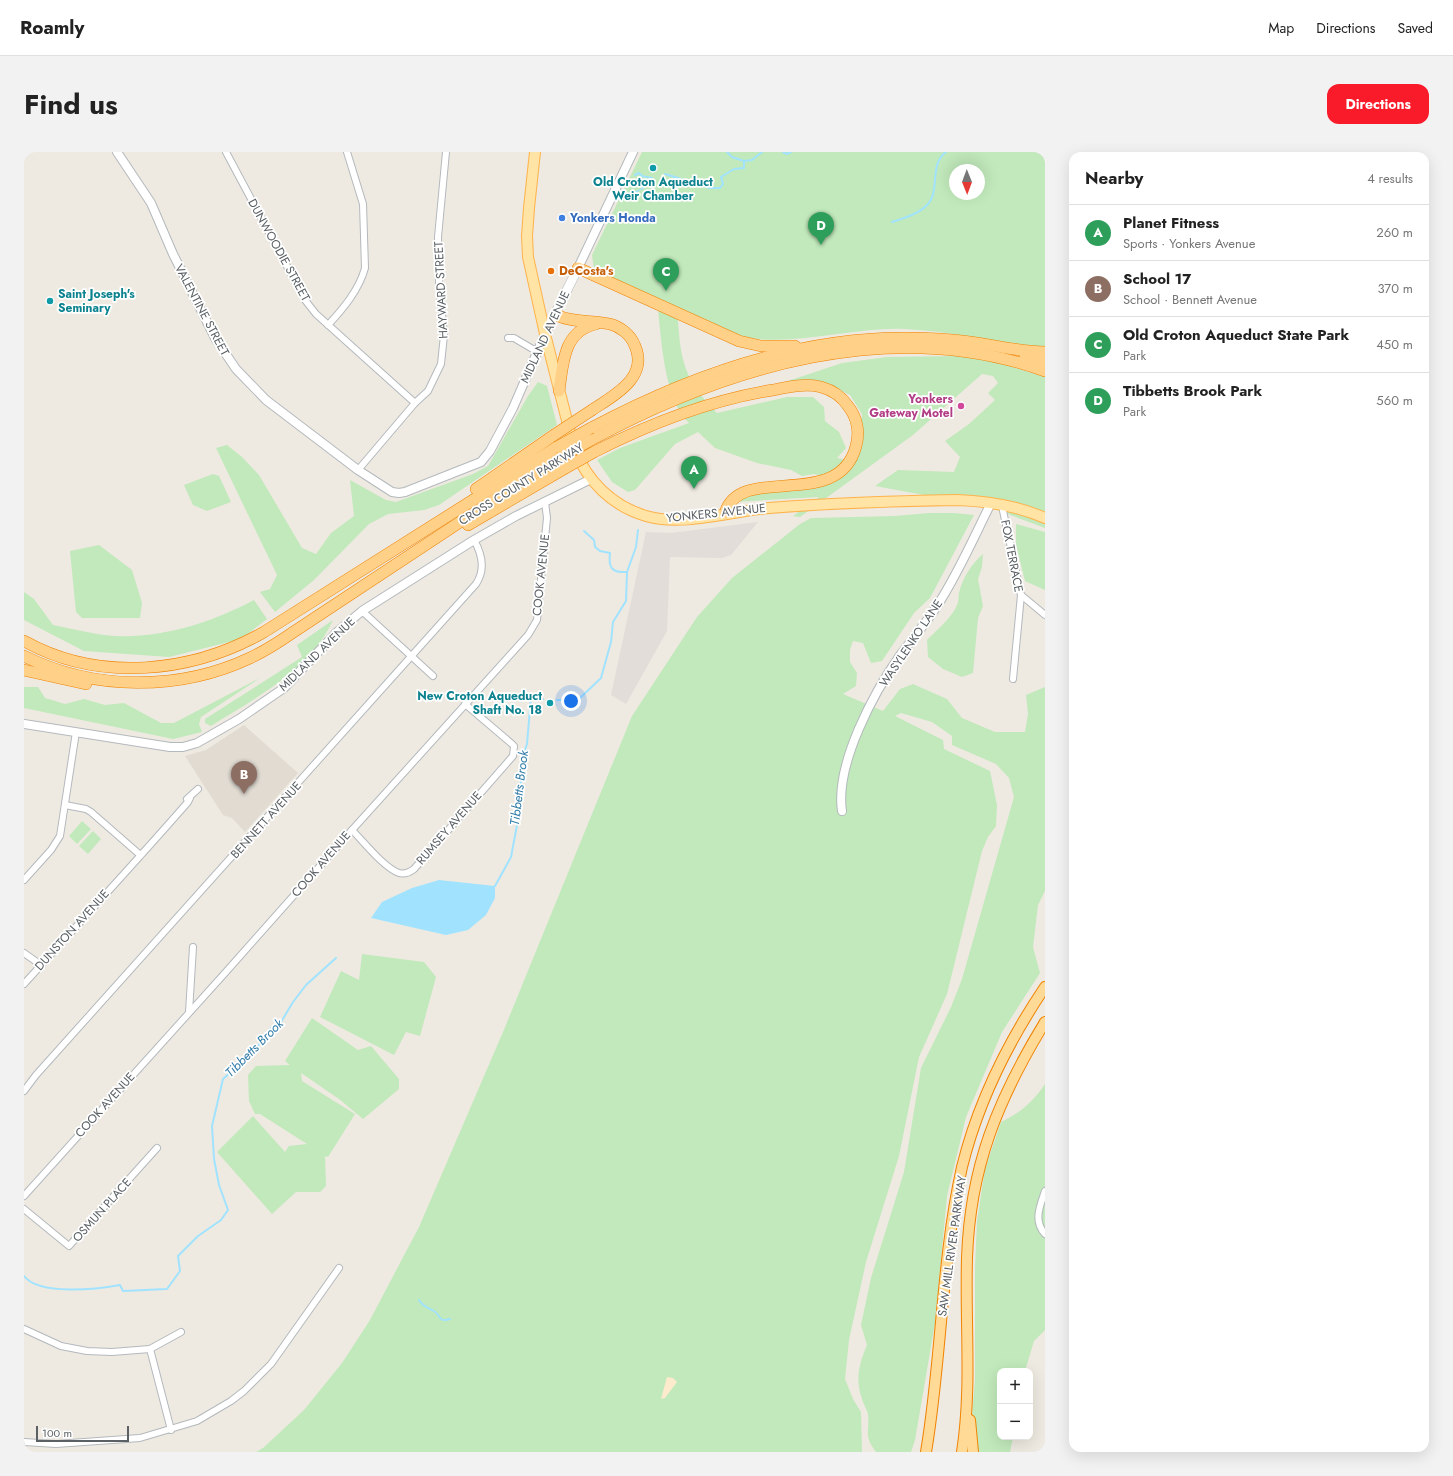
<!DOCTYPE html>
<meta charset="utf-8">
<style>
:root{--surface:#fff;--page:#f2f2f2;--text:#222;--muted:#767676;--line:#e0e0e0;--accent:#fa1b2a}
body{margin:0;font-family:Jost,sans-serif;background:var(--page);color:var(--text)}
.controls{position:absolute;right:12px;bottom:12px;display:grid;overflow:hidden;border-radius:8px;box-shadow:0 4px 16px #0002}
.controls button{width:36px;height:36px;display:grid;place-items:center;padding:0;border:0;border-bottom:1px solid var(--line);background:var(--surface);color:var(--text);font:20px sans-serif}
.compass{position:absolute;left:925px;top:12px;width:36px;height:36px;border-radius:50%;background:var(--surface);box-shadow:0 4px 16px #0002;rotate:179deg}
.scale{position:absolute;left:12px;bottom:10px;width:93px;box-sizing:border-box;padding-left:4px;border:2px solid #5a6064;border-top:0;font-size:11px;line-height:14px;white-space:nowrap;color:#5a6064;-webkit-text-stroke:3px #fff;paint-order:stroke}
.you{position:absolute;left:547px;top:549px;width:14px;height:14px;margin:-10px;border:3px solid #fff;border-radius:50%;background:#1a73e8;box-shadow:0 0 0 6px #1a73e833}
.badge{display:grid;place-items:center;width:26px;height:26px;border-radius:50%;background:var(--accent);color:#fff;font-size:13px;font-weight:700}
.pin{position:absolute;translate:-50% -33px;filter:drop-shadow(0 1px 2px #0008)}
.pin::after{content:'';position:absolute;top:21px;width:14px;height:12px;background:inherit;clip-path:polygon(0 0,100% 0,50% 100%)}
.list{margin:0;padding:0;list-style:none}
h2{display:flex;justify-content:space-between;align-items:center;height:52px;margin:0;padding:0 16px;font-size:17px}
h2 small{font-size:13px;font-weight:400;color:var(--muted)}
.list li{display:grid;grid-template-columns:26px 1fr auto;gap:12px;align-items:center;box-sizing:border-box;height:56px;padding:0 16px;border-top:1px solid var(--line)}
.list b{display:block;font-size:15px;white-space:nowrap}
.list p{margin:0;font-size:13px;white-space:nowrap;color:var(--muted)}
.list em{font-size:13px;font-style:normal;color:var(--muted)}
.map{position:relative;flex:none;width:1021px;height:1300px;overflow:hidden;border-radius:12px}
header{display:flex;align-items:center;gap:24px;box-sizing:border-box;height:56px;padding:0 20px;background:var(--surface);border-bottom:1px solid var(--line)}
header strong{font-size:19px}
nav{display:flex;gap:22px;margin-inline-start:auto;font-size:14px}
.intro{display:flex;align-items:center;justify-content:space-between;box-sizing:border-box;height:96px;padding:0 24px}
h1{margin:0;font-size:28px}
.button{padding:10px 18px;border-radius:12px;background:var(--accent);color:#fff;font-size:14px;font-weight:700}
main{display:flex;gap:24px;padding:0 24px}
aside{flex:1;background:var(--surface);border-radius:12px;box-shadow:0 4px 16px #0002}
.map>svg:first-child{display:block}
.industrial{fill:#e2ddd9}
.education{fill:#e1dbd2}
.green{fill:#c1e9bb;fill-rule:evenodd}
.sand{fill:#feebcd}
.water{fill:#a1e3ff}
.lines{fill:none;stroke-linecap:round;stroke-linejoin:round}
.stream{stroke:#a1e3ff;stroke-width:2}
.minor-casing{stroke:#b4b9bd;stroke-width:8}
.tertiary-casing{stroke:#b4b9bd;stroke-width:10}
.secondary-casing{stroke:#b5bac0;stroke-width:10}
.primary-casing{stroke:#ffb24a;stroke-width:12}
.trunk-casing{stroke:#f08200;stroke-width:12}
.motorway-casing{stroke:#f08200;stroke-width:12}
.minor{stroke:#fff;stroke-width:6}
.tertiary{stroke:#fff;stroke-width:8}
.secondary{stroke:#fff;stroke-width:9}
.primary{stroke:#ffe4a6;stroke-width:10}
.trunk{stroke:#ffda97;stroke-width:10}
.motorway{stroke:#ffd088;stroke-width:11}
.motorway-bridge-casing{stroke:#f08200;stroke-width:12;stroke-linecap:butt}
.motorway-bridge{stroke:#ffd088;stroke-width:11}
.culture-dot{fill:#0f9aa8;stroke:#fff;stroke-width:1.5}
.shop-dot{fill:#3f7fe0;stroke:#fff;stroke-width:1.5}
.food-dot{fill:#e8710a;stroke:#fff;stroke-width:1.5}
.hotel-dot{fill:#d1479c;stroke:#fff;stroke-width:1.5}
.labels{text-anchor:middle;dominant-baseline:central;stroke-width:3.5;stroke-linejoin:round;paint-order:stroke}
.culture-label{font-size:12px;font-weight:bold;fill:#0d838f;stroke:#fff}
.shop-label{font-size:12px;font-weight:bold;fill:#366cbe;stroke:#fff;text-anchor:start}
.street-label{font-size:12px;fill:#5a6064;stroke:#fff}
.food-label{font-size:12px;font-weight:bold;fill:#c56008;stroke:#fff;text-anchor:start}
.hotel-label{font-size:12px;font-weight:bold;fill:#b23c85;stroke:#fff;text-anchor:end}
.water-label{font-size:13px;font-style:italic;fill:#2f7ba8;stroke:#fff}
</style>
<header>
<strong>Roamly</strong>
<nav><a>Map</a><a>Directions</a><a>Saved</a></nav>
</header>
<div class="intro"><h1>Find us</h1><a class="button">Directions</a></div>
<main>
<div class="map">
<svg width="1021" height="1300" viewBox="0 0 1021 1300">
<rect width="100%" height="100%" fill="#eeeae1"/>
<polygon class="industrial" points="734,370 707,403 698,406 646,405 643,479 602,552 587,543 622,380 647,381"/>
<polygon class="education" points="220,573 274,621 221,680 208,666 199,663 161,604 182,598"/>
<g class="green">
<path d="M 618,0 L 1021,0 L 1021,195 C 974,191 927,179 880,177 C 830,175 768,195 720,185 C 701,180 673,165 653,157 C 655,178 655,202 664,222 C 670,237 682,249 693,261 L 763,245 L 789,245 L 800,255 L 801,269 L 815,280 L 822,296 L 813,306 L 829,309 L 836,293 L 838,262 L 826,243 L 796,229 L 764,229 L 818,211 L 863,205 L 935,204 L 966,208 L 1021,225 L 1021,376 L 965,355 L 851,334 L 874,318 L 930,320 L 936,305 L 921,289 L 945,272 L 971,248 L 964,241 L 974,231 L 969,224 L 958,222 L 889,283 L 776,365 L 769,364 L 795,345 L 710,350 L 715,344 L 809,326 L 790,322 L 778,324 L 767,318 L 733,311 L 691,296 L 674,280 L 651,292 L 611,338 L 604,340 L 588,330 L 573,308 L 596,296 L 665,271 C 639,247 637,182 633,147 L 570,118 L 568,103 ZM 931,18 L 955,18 L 955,42 L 931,42 Z"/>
<polygon points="514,230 523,234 533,273 415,353 400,358 364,362 345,372 290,428 251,460 236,440 246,437 253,423 192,296 203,293 218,305 235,323 278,396 292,402 307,381 330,364 326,328 362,348 372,350 449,322 464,314 504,244"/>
<polygon points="189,322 195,324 207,350 183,359 169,353 160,333"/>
<path d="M 905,361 L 930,361 L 950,363 L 906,446 L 890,461 L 858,509 L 847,511 L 839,491 L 829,489 L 826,498 L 826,510 L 833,521 L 832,534 L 819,542 L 859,559 L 876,537 L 889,532 L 923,547 L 938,566 L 971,580 L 1001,580 L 1004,562 L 1002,543 L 1021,535 L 1021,739 L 1014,753 L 1009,795 L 1016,821 L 978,880 L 942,965 L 923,1044 L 911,1171 L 891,1288 L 887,1300 L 852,1300 C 839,1283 846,1281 844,1262 C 843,1257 839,1252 838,1247 C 831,1227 835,1212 843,1193 L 837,1173 L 847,1126 L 880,1020 L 897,916 L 927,855 L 938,827 L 990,645 L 985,626 L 972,612 L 928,593 L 928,584 L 908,570 L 877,561 L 871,564 L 919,588 L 920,597 L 966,619 L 973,653 L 972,674 L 964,685 L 958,699 L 923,842 L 895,905 L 875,1004 L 842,1110 L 825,1188 L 821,1227 L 829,1247 L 837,1260 L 838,1300 L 232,1300 L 239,1296 L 280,1258 L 318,1211 L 346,1168 L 395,1075 L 479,880 L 608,564 L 673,465 L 708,426 L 776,372 L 787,366 L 871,364 Z"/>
<polygon points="992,372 1021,380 1021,438 1001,429 992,393"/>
<polygon points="75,393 108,418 118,451 116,466 58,466 52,460 46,399"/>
<path d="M 959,402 L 958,415 L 954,427 L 959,454 L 954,466 L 949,521 L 938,525 L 919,517 L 904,505 L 903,488 C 912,479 931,463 934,450 C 935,448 934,444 935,441 C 938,427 948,411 959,402 Z"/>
<path d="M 0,440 L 10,447 L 29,473 C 55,478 82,486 108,484 C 152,482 192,468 230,448 L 243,467 L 217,487 L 145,505 L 60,499 L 0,468 Z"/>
<path d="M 309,468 C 286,519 232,545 187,574 L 181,571 L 181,567 L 278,505 L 273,493 Z"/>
<polygon points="236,526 177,565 175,572 178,580 149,587 0,556 0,535 14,535 21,546 41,552 60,547 81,553 100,551 137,571 150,571"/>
<polygon points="58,669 67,677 53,692 45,684"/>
<polygon points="69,679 77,687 64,702 55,694"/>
<polygon points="338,802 400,810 412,825 396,884 382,880 370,903 296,865 317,819 335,828"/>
<polygon points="288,866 334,898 347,894 375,927 375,937 339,967 315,947 277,921 278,929 331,962 304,1005 301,1004 302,1034 296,1040 272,1040 248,1062 193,1000 229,964 261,1000 265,994 283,992 236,962 231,962 225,949 224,923 232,914 266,913 261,909"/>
<path d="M 1021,932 L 1021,1178 L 1010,1189 L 1001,1219 L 976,1219 L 976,1285 L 989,1285 L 986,1300 L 945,1300 L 951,1228 L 951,1116 L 953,1069 L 961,1017 L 977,970 C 996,961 1009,950 1021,932 Z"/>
</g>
<polygon class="sand" points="643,1225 649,1226 653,1230 641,1246 637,1247"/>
<polygon class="water" points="415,728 471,734 471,746 462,763 444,778 422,783 347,766 358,750 388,736"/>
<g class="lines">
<g class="stream">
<polyline points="703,0 708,5 720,9"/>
<polyline points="759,0 763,2 767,0"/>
<polyline points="641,22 686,36 696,36 699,32 697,25 710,17 720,16 720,9 728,8 738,0"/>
<path d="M 606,41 C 616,40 622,35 628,26 L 618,24 L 615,21 L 611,23"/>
<path d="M 868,70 C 880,66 895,62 904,52 C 916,39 905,12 922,0"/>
<path d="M 560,379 L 570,388 L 571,395 L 576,399 L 586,401 C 584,416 588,421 603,420"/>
<polyline points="533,548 554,548 577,526 587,490 589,470 602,449 603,420 612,395 614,378"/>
<polyline points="471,734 487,705 493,673 495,639 501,611 500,601 503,592 507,545 519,547"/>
<path d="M 0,1124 C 15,1144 74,1137 96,1133 L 99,1139 L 143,1137 L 156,1119 L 154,1104 L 174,1084 L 197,1068 L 204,1058 L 195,1033 L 190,1007 L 188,974 L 199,927 L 231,898 L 247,876 L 257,870 L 269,850 L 282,833 L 312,806"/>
<path d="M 395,1148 C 399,1155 403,1155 410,1159 C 417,1163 414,1171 426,1167"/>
</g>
<g class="minor-casing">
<g id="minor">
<polyline points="202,0 281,148 292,162 391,251"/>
<path d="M 304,173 C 319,157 335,138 341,116 L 339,52 L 323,0"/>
<polyline points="484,186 490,186 512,199"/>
<polyline points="334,318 391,251 404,239 417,212 420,183 415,131 414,85 422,0"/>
<polyline points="978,354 997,443 989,527"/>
<polyline points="997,443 1021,463"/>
<polyline points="338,459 409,524"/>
<polyline points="163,647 174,637"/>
<polyline points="41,653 62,657 67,660 114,701"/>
<path d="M 328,678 C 339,689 360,716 375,721 C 381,723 386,720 390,717 L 489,604 L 490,594 L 488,592 L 441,552"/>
<polyline points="0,728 27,698 36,684 52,580"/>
<polyline points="0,801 17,813"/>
<path d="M 0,832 C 55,771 110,712 164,650 L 166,646"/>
<polyline points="165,860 169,795"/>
<path d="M 0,939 L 12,923 L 452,432 C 462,417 458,402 450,388"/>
<path d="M 1021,1039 C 1016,1054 1009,1069 1021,1082"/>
<polyline points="0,1044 201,821 328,678 504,483 513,468 523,366 521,350"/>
<polyline points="0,1057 45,1094 133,996"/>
<polyline points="0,1177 37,1194 63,1199 88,1200 126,1197 157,1180"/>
<polyline points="126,1197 147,1278"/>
<polyline points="0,1290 32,1292 116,1286 173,1269 207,1249 220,1239 247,1212 315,1116"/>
</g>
</g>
<g class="tertiary-casing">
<g id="tertiary">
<polyline points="93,0 127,51 149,102 191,186 212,217 242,248 334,318 368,340 375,341 381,340 457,310 466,299 489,256 521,182"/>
<polyline points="554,116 609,0"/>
<polyline points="0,572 146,595 159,595 173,591 215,567 260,536 313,480 338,459 450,388 492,364 567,327"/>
<path d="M 818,659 C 811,612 850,540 877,502 C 889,486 902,471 913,454 C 934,422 950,385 967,351"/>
</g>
</g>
<g class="secondary-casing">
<polyline id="secondary" points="521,182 554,116"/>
</g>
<g class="primary-casing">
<path id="primary" d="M 511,0 L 505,56 L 503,84 L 504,105 L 521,182 L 550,296 C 563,329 588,354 622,364 C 659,375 707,359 745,356 C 807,351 871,349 933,348 C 962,349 994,354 1021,366"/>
</g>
<g class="trunk-casing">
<g id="trunk">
<polyline points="946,1268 949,1300"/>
<path d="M 902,1300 C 918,1206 917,1109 938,1015 C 954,950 984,890 1021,835"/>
<path d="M 938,1300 C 948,1236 941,1171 943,1106 C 946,1015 974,947 1021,870"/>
</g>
</g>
<g class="motorway-casing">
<g id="motorway">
<polyline points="554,116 715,189 737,194 771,194"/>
<path d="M 532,163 C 549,171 568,168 586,172 C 597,175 607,183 611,194 C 625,226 589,244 568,258"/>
<polyline points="1001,203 1021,210"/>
<path d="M 535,239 C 539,212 539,179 572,172"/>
<path d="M 567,276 C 663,225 773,185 883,186 C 904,186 925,187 946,190 C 971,193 996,200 1021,200"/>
<path d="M 567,288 C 704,214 869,164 1021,219"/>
<path d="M 570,300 C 627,271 686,248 749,238 C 764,235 782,231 797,235 C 808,238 818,245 824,254 C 833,265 836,280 832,294 C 815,361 716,310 701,361"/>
<polyline points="452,337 530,283"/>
<polyline points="444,373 538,318"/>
<path d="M 0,489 C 75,531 168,521 240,480 L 533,295"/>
<path d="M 0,504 C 70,539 156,539 226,506 C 241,499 255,490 268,481 L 489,335 L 535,306"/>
<polyline points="0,518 62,532"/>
</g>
</g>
<use href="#minor" class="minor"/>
<use href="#tertiary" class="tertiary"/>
<use href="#secondary" class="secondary"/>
<use href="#primary" class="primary"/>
<use href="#trunk" class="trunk"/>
<use href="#motorway" class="motorway"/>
<g class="motorway-bridge-casing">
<g id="motorway-bridge">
<polyline points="530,283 568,258"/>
<polyline points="533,295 567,276"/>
<polyline points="535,306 567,288"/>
<polyline points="538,318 570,300"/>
</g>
</g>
<use href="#motorway-bridge" class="motorway-bridge"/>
</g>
<g class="culture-dot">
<circle cx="629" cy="16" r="4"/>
<circle cx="26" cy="149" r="4"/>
<circle cx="526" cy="551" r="4"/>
</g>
<circle class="shop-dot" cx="538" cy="66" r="4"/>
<circle class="food-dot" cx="527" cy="119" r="4"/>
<circle class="hotel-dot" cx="937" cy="254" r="4"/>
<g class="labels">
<g class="culture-label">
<text x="629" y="30">Old Croton Aqueduct<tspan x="629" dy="14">Weir Chamber</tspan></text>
<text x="34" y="142" text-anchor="start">Saint Joseph's<tspan x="34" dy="14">Seminary</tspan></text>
<text x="518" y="544" text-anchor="end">New Croton Aqueduct<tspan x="518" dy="14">Shaft No. 18</tspan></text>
</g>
<g class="shop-label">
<text x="546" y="66">Yonkers Honda</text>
</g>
<g class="street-label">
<text transform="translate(255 98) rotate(61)">DUNWOODIE STREET</text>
<text transform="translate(417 138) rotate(-93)">HAYWARD STREET</text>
<text transform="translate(178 158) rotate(62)">VALENTINE STREET</text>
<text transform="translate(521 185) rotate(-65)">MIDLAND AVENUE</text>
<text transform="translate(497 332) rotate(-32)">CROSS COUNTY PARKWAY</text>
<text transform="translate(692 361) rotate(-6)">YONKERS AVENUE</text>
<text transform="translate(988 404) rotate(79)">FOX TERRACE</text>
<text transform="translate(517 423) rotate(-84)">COOK AVENUE</text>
<text transform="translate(887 491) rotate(-56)">WASYLENKO LANE</text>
<text transform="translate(293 502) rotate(-44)">MIDLAND AVENUE</text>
<text transform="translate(242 668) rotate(-48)">BENNETT AVENUE</text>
<text transform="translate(425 676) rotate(-49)">RUMSEY AVENUE</text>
<text transform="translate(297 712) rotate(-49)">COOK AVENUE</text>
<text transform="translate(48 778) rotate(-48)">DUNSTON AVENUE</text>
<text transform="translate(81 953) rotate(-48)">COOK AVENUE</text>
<text transform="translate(78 1058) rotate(-48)">OSMUN PLACE</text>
<text transform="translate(928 1094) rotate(-82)">SAW MILL RIVER PARKWAY</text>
</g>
<g class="food-label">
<text x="535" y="119">DeCosta's</text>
</g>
<g class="hotel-label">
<text x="929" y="247">Yonkers<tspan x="929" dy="14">Gateway Motel</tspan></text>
</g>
<g class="water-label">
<text transform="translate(495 636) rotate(-83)">Tibbetts Brook</text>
<text transform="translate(230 896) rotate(-45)">Tibbetts Brook</text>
</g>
</g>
</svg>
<div class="controls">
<button>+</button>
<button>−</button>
</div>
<svg class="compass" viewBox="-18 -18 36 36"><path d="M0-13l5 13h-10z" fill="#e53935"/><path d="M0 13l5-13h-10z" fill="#767676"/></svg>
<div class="scale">100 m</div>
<div class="you"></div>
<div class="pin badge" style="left:670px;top:337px;background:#2e9e5b">A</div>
<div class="pin badge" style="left:220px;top:642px;background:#8d6e63">B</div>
<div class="pin badge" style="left:642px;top:139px;background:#2e9e5b">C</div>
<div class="pin badge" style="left:797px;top:93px;background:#2e9e5b">D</div>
</div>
<aside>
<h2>Nearby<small>4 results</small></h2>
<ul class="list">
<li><span class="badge" style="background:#2e9e5b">A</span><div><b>Planet Fitness</b><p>Sports · Yonkers Avenue</p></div><em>260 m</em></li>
<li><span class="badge" style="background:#8d6e63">B</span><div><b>School 17</b><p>School · Bennett Avenue</p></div><em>370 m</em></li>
<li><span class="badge" style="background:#2e9e5b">C</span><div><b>Old Croton Aqueduct State Park</b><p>Park</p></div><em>450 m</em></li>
<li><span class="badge" style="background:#2e9e5b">D</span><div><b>Tibbetts Brook Park</b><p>Park</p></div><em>560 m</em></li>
</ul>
</aside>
</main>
